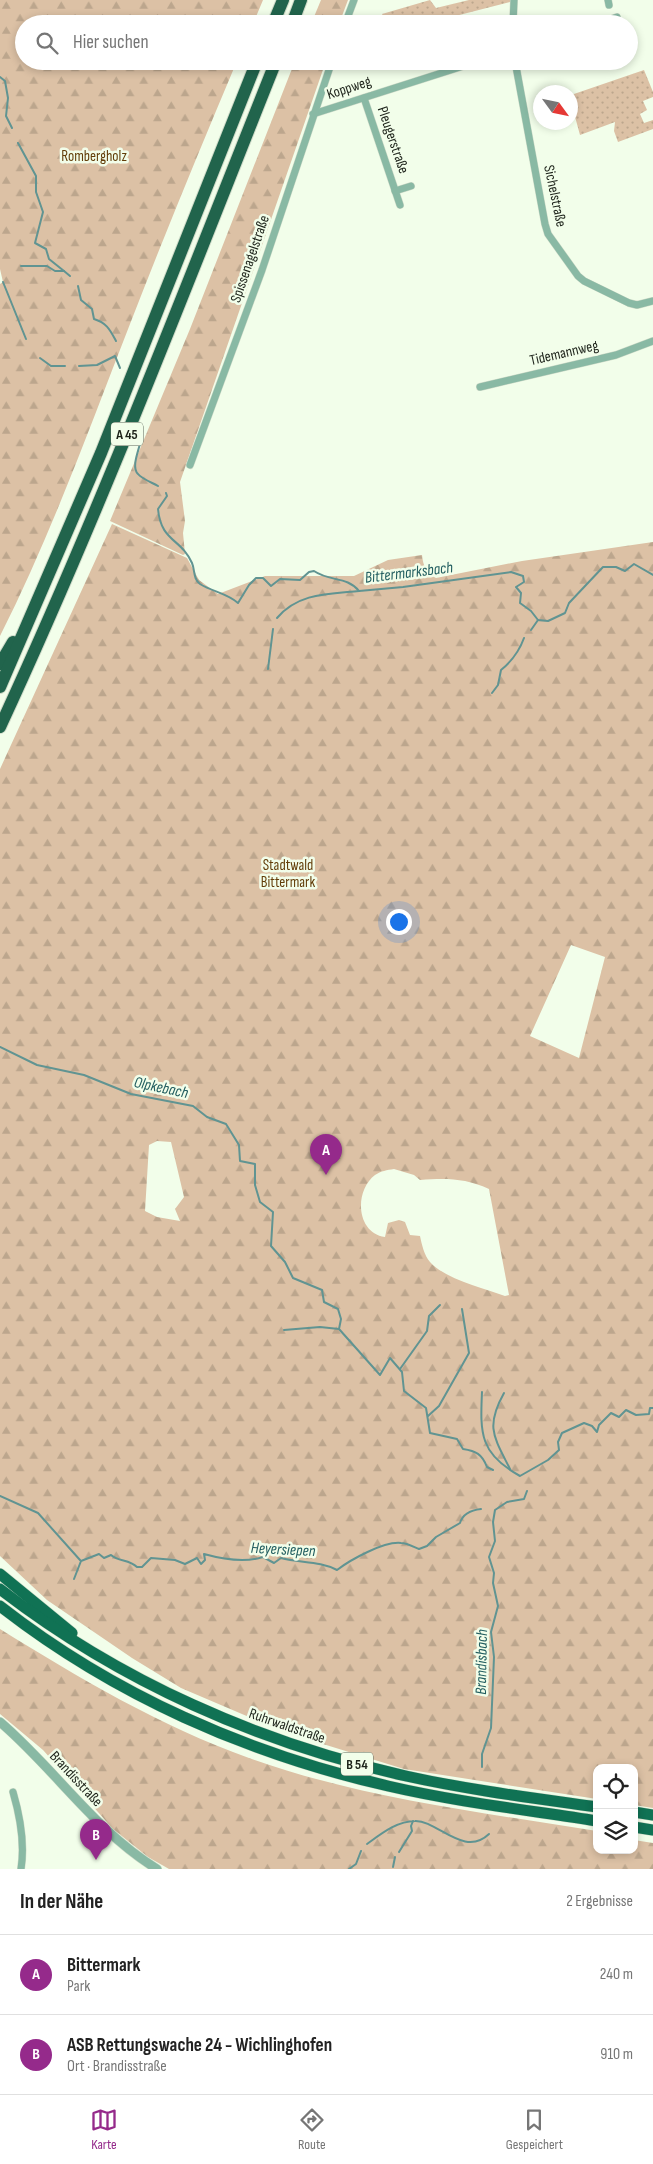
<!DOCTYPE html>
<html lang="de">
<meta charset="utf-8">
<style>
:root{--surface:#fff;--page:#f2f2f2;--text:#222;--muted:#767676;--line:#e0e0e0;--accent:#952a8b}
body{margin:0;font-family:"Sofia Sans Condensed",sans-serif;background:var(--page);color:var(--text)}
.controls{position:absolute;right:15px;bottom:15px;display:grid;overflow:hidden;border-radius:10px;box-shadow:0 2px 8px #0003}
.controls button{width:45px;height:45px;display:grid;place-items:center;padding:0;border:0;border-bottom:1px solid var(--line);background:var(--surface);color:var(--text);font:25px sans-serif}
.compass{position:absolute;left:533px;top:85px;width:45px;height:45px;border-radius:50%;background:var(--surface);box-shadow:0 2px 8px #0003;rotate:123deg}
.you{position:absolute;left:398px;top:921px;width:18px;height:18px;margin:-12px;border:4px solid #fff;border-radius:50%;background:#1a73e8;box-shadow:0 0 0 8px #1a73e833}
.badge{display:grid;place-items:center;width:32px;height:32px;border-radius:50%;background:var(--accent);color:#fff;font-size:16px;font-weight:700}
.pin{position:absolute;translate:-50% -41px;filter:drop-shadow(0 1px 2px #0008)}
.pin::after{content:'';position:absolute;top:26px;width:18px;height:15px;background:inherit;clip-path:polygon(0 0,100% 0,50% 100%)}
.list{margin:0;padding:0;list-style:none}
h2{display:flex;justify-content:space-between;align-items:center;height:65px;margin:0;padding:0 20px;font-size:21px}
h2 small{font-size:16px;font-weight:400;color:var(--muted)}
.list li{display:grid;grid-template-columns:32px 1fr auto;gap:15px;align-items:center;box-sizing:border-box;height:80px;padding:0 20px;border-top:1px solid var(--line)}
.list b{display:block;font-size:19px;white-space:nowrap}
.list p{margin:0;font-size:16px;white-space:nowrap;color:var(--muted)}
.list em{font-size:16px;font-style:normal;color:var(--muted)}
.icon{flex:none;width:28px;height:28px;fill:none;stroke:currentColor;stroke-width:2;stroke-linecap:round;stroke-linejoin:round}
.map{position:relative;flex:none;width:653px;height:1869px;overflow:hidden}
.search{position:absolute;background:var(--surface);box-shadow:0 2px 8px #0003;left:15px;right:15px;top:15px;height:55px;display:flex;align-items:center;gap:12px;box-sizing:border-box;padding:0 18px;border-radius:28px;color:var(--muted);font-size:19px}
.sheet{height:225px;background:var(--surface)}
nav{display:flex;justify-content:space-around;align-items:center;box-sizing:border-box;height:70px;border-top:1px solid var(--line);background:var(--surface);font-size:14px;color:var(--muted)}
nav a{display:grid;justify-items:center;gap:2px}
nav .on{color:var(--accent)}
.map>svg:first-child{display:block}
.grass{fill:url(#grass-dots)}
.forest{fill:url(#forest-firs);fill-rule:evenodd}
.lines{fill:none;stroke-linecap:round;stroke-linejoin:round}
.stream{stroke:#609492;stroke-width:2}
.minor-casing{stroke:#d0dbc9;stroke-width:8}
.tertiary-casing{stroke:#d0dbc9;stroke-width:10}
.trunk-casing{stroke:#d0dbc9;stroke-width:12}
.motorway-casing{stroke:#d0dbc9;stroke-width:14}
.minor{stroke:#89b9a4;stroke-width:7}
.tertiary{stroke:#89b9a4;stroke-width:9}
.trunk{stroke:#107254;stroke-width:11}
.motorway{stroke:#21644c;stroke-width:12}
.labels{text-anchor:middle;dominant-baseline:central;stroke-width:5;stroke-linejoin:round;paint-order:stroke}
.shield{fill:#f2feea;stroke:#5d6558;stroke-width:1}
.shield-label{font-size:14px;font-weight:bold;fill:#1d231a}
.street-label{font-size:15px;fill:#1d231a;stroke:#f2feea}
.park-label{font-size:15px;fill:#623d08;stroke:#f2feea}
.water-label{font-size:16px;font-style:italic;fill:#215d5f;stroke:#f2feea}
</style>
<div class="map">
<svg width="653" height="1869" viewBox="0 0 653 1869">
<defs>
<pattern id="grass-dots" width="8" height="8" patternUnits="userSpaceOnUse" patternTransform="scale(1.25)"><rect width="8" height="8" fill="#dcc1a5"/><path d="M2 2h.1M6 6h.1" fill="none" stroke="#bca68d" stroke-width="1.8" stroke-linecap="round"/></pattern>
<pattern id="forest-firs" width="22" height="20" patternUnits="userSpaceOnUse" patternTransform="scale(1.25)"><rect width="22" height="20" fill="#dcc1a5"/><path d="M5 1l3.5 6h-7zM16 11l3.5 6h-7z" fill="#bca68d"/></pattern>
</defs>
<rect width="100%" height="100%" fill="#f2feea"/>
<g class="grass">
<polygon points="430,0 436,8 469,0 510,0 510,2 436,21 436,24 387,24 382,14"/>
<polygon points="644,70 653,92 653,97 643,101 647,110 640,114 644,123 653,120 653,129 618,142 614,131 615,122 580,135 571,102 571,95"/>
</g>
<g class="forest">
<path d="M 0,0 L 263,0 L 253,24 L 24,24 L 24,61 L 237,61 C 200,149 164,236 130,324 C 89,429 51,535 0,636 L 0,284 L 3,282 L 0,269 Z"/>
<polygon points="321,0 348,0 339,24 311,24"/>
<polygon points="295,61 326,61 180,482 185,521 183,533 185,554 183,555 110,521 190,329"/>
<path d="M 112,524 L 187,558 L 199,580 L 218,594 L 265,576 L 354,576 L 388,560 L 422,555 C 423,565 426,574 436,578 L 522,561 L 653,542 L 653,1808 L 634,1805 L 634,1768 L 597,1768 L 597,1799 L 404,1769 L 284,1732 L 181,1688 L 132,1658 L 47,1600 L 0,1556 L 0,769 ZM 571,945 L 605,957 L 579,1058 L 530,1036 ZM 157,1141 L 171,1142 L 184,1197 L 175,1209 L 180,1221 L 157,1217 L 145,1211 L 149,1145 ZM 394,1169 L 414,1175 L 420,1180 C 446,1178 465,1178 489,1189 L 509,1295 L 505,1296 C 483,1288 445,1279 430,1262 C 424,1255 422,1245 420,1236 L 410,1235 L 405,1222 L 399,1220 L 388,1223 L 385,1237 C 356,1233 354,1191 375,1175 C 381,1171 387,1170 394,1169 Z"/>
<path d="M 0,1629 C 79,1678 160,1726 249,1758 C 360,1798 480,1812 597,1831 L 597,1850 L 634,1850 L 634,1840 L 653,1843 L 653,1869 L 169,1869 L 148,1857 L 113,1829 L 43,1750 L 0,1714 Z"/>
</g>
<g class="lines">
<g class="stream">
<polyline points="0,77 5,81 8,98 6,116 12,128"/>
<polyline points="18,143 36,176 36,192 43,212 35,243 46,249 49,259 64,271"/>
<polyline points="21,266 47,266 55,271 64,271 70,276"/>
<polyline points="3,282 26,339"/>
<path d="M 78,286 L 81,300 L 92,309 L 94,319 C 107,323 110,330 116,341"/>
<polyline points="40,358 51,366 65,366"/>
<polyline points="79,366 97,365 115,356 120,368"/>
<path d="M 142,429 C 144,442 129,465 138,474 C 142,479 153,483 158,486"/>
<path d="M 166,493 L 167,496 L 158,509 C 161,542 181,538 192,563 C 195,570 193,579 200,584 C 213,592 227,593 238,603 L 249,585 L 256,578 L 263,578 L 271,586 L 280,579 L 300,580 L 309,572 L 314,571 C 330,582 347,576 359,591 L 403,587 L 511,572 L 523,576 L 524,582 L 516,587 L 521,593 L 520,603 L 531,611 L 538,620 L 548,621 L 565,613 L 569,603 L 603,567 L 616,567 L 625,571 L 634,564 L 653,575"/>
<path d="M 277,618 C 298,593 328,594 359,591"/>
<polyline points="531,630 538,620"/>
<polyline points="268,669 273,629"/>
<path d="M 492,693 L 498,685 L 501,670 C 512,661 519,652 524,638"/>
<path d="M 0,1047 L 37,1065 L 84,1075 L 131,1094 L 193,1106 L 207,1117 L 226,1124 L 239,1145 L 240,1161 L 255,1164 L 255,1185 L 260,1202 L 273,1212 L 271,1246 L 285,1262 L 293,1278 L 322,1290 L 324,1302 L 338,1309 L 341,1319 L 339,1329 L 380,1375 L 390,1358 L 402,1372 L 404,1391 L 426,1408 L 430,1433 L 457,1439 L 463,1449 C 476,1451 482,1454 487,1467 L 493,1470"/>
<polyline points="284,1330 320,1327 339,1329"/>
<polyline points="400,1369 427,1331 429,1316 440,1305"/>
<path d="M 482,1392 C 480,1434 480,1454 520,1476 L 548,1460 L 559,1450 L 558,1442 L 562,1433 L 584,1423 L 592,1426 L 597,1432 L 599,1425 L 611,1413 L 619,1417 L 626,1410 L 636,1415 L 649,1414 L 650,1408 L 653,1408"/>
<path d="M 504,1393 C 485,1427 494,1437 510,1469"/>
<polyline points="428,1416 439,1406 469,1353 462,1309"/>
<polyline points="0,1496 38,1513 80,1560"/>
<path d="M 74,1579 L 81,1561 L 99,1554 L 104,1558 L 111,1555 C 119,1562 129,1559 137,1567 L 142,1567 L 151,1558 L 175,1560 L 185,1564 L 197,1558 L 201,1564 L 205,1560 L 204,1554 C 222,1559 245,1563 263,1557 L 274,1563 L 281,1558 C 300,1563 320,1561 337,1570 C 350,1560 384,1541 401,1543 C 407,1543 414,1547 419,1549 L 427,1546 L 436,1537 L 460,1523 C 463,1513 472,1510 481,1509"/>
<polyline points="482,1767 482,1754 491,1728 494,1657 491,1632 498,1606 493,1583 494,1573 489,1557 495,1541 493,1522 495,1510 507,1502 524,1499 527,1491"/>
<path d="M 367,1844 C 381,1834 397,1821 415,1821 C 437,1820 464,1858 489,1834"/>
<polyline points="399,1852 412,1831 411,1826 413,1821"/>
<polyline points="393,1867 395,1857"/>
<polyline points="349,1869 356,1864 361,1851"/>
</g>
<g class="minor-casing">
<g id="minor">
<polyline points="608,0 609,5"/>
<polyline points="345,24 354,0"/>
<polyline points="513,24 514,0"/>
<polyline points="597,24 617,17"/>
<polyline points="515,61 545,224 548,234 578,276 584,281 629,303 637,305 653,301"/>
<polyline points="364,98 400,205"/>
<polyline points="313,114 479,61"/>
<polyline points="395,191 411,186"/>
<polyline points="480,387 616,355 653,341"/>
<polyline points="190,465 262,270 332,61"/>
<path d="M 13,1792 C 20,1816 25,1844 21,1869"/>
</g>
</g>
<g class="tertiary-casing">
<path id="tertiary" d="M 0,1722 C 55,1769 95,1831 157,1869"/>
</g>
<g class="trunk-casing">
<g id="trunk">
<polyline points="0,1574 72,1633"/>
<path d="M 0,1589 C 119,1681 259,1743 406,1776 C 469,1790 533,1798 597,1807"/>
<path d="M 0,1606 C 114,1695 248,1754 388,1786 C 457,1802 527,1810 597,1821"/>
<polyline points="634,1812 653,1815"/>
<polyline points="634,1827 653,1830"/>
</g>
</g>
<g class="motorway-casing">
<g id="motorway">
<polyline points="273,24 283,0"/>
<polyline points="292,24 301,0"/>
<polyline points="0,664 13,642"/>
<polyline points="0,687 101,453 257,61"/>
<path d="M 0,727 C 101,509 187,284 276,61"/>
</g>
</g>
<use href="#minor" class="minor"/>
<use href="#tertiary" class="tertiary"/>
<use href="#trunk" class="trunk"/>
<use href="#motorway" class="motorway"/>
</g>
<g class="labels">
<g class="shield">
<rect x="111" y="422.5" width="32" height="23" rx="4"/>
<rect x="341" y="1752.5" width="32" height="23" rx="4"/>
</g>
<g class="shield-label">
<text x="127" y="434">A 45</text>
<text x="357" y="1764">B 54</text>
</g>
<g class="street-label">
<text transform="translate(349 88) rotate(-18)">Koppweg</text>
<text transform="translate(393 140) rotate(71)">Pleugerstraße</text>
<text transform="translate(555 196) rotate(78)">Sichelstraße</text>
<text transform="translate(250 259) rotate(-71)">Spissenagelstraße</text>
<text transform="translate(564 353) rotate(-13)">Tidemannweg</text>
<text transform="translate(287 1726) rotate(19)">Ruhrwaldstraße</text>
<text transform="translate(76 1779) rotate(47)">Brandisstraße</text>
</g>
<g class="park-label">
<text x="94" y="156">Rombergholz</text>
<text x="288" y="865">Stadtwald<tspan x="288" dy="17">Bittermark</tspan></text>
</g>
<g class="water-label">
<text transform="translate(409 573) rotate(-7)">Bittermarksbach</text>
<text transform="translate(161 1088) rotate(12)">Olpkebach</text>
<text transform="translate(283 1550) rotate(3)">Heyersiepen</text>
<text transform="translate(482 1662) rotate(-89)">Brandisbach</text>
</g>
</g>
</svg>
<div class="controls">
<button><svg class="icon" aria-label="locate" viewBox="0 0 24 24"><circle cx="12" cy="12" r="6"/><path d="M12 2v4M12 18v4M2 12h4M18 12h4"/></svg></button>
<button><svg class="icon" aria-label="layers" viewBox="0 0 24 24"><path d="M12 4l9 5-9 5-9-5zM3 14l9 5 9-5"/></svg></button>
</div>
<svg class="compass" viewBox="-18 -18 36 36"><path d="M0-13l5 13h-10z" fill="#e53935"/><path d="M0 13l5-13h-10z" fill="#767676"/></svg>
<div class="you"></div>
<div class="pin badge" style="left:326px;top:1175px">A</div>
<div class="pin badge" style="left:96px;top:1860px">B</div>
<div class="search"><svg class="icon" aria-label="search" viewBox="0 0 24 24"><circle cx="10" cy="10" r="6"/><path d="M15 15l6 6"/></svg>Hier suchen</div>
</div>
<section class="sheet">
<h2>In der Nähe<small>2 Ergebnisse</small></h2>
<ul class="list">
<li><span class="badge">A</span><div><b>Bittermark</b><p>Park</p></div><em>240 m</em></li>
<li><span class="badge">B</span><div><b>ASB Rettungswache 24 - Wichlinghofen</b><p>Ort · Brandisstraße</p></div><em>910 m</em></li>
</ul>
</section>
<nav>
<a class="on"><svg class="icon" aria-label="map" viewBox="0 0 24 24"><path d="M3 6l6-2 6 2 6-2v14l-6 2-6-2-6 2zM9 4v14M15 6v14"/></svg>Karte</a>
<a><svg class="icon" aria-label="directions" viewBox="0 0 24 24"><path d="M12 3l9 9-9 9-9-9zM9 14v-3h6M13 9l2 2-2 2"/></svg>Route</a>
<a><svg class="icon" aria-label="saved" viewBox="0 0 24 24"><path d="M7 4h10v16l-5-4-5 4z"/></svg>Gespeichert</a>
</nav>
